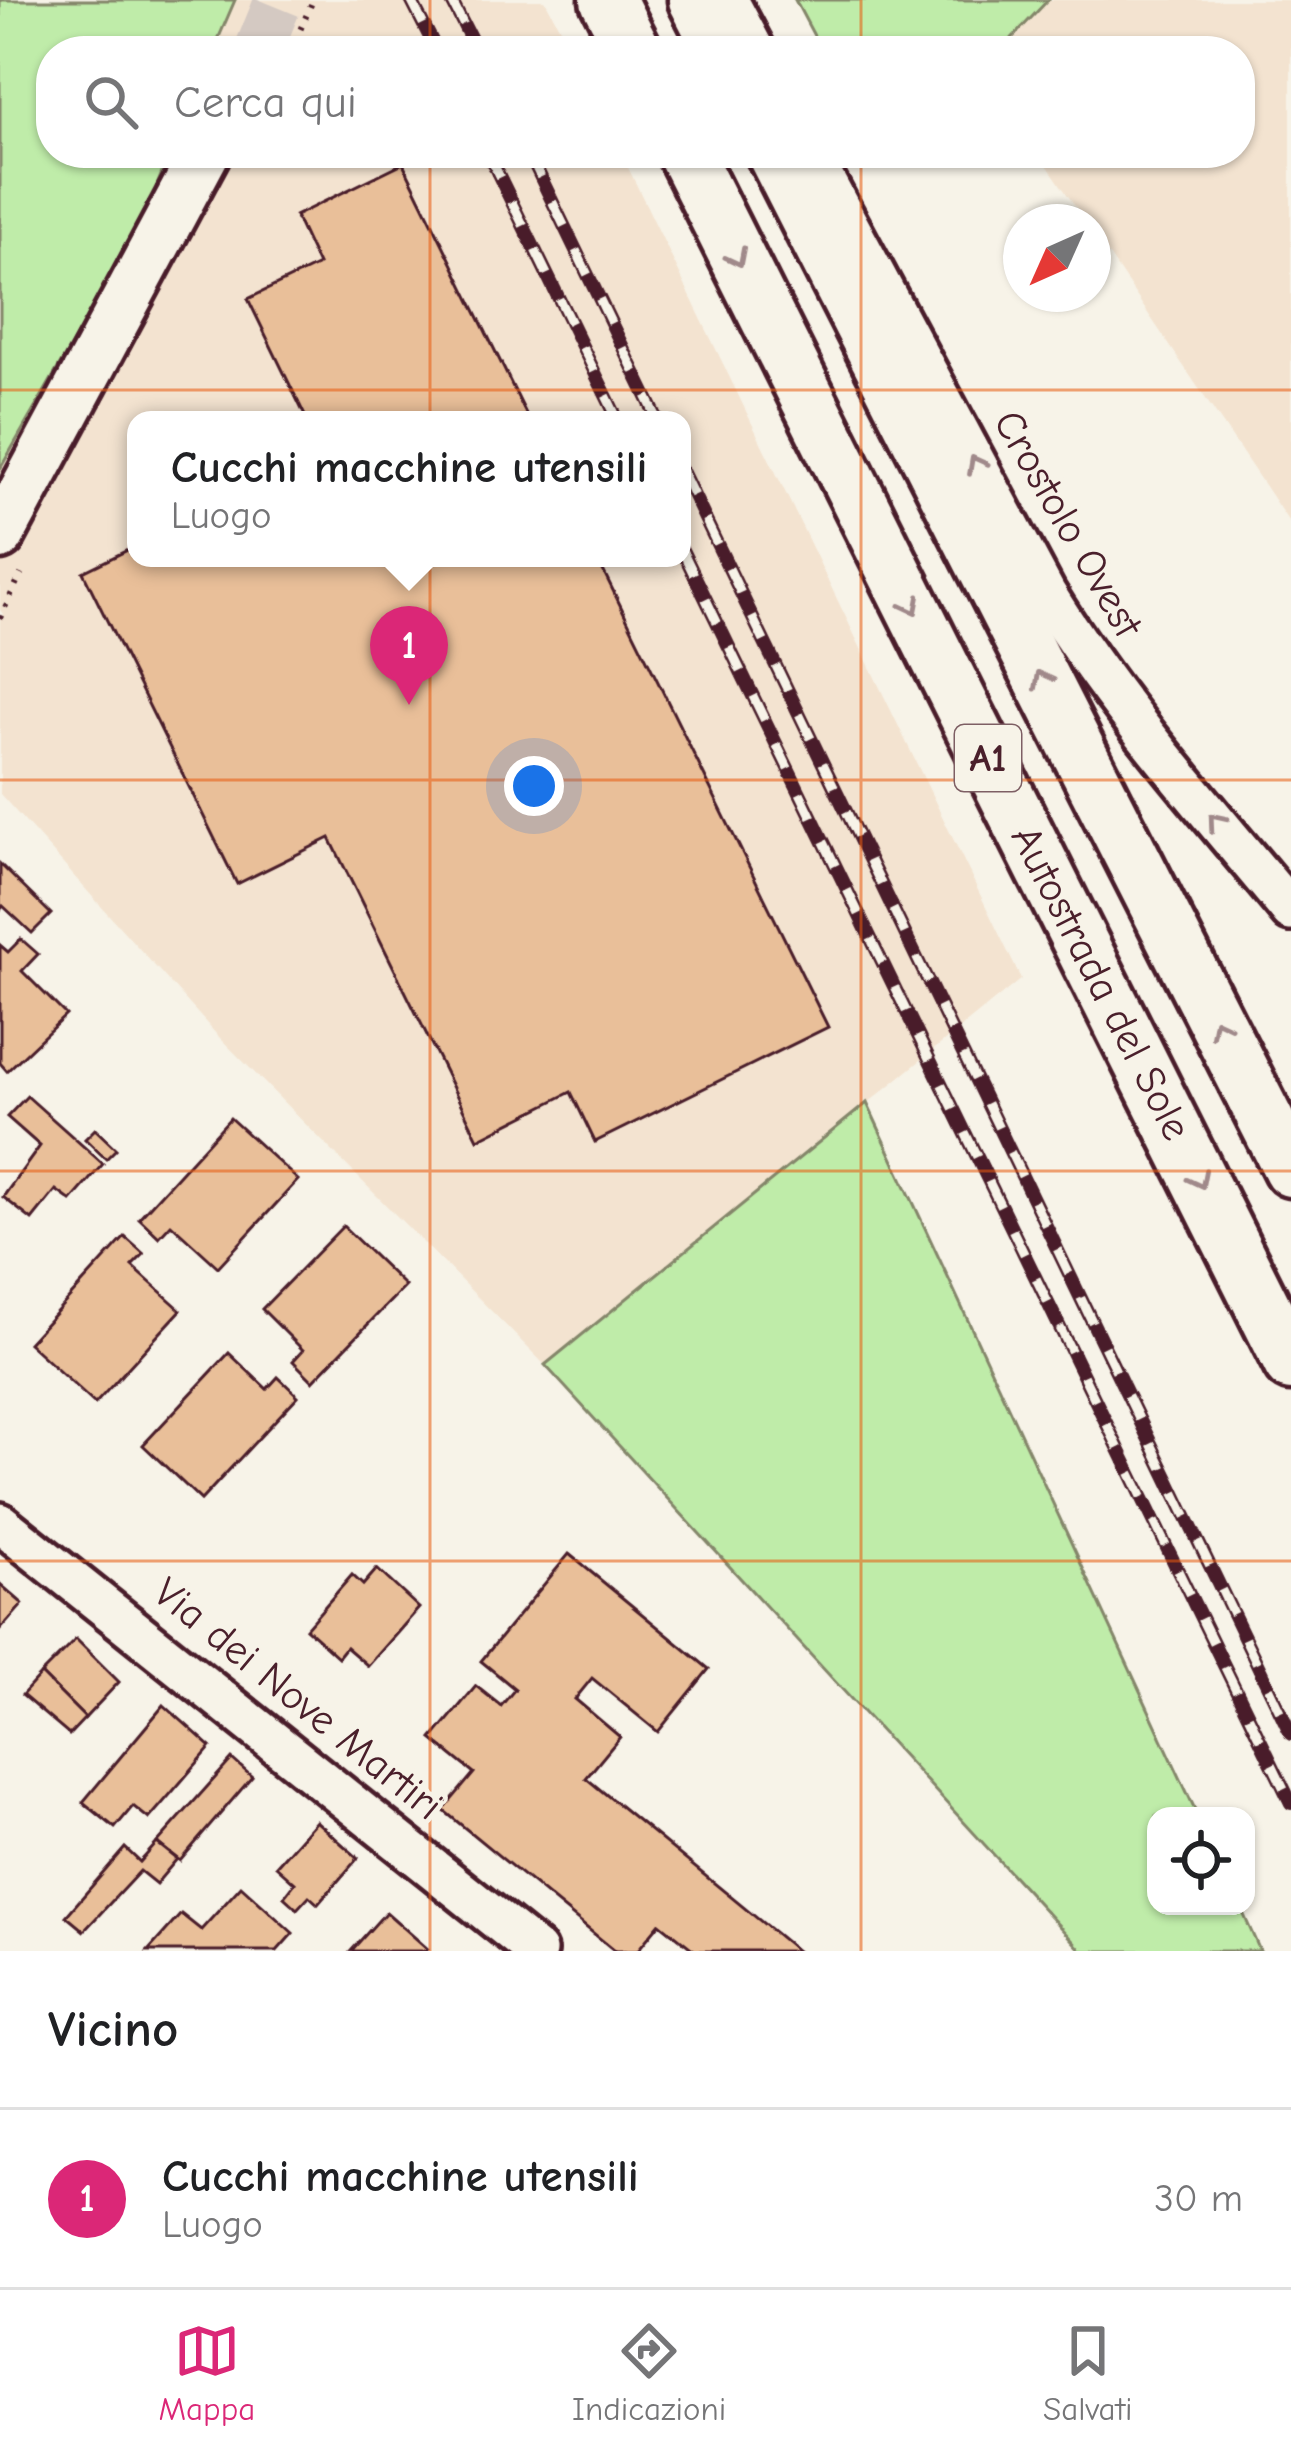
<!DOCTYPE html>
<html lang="it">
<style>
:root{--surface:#fff;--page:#f2f2f2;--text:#202124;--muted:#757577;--line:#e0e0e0;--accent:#db2777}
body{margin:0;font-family:"Comic Neue",sans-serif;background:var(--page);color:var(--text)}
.controls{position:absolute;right:36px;bottom:36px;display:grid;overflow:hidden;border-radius:24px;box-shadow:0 3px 9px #0004}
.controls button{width:108px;height:108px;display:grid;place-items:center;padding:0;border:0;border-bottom:3px solid var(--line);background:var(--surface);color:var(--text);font:60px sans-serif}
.compass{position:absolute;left:1003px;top:204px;width:108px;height:108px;border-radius:50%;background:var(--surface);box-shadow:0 3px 9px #0004;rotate:225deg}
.you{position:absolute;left:534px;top:786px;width:42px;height:42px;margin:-30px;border:9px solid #fff;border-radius:50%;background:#1a73e8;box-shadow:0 0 0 18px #1a73e833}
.badge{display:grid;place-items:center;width:78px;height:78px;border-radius:50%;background:var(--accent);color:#fff;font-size:39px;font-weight:700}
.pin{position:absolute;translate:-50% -99px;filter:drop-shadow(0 3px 6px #0008)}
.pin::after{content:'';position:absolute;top:63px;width:42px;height:36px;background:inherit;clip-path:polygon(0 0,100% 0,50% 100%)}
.popup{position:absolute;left:127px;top:411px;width:564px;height:156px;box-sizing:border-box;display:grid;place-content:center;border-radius:24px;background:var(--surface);filter:drop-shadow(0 3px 9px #0005);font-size:39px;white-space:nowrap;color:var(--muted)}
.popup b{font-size:45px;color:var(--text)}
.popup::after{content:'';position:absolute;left:50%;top:100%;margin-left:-24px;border:24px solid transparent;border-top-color:var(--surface)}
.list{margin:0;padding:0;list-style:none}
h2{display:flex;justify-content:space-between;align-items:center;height:156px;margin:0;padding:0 48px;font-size:51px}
h2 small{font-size:39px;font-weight:400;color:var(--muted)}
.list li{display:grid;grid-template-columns:78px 1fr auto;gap:36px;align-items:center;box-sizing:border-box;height:180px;padding:0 48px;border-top:3px solid var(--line)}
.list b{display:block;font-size:45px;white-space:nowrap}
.list p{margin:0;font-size:39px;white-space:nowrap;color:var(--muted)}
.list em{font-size:39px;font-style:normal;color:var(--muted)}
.icon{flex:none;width:66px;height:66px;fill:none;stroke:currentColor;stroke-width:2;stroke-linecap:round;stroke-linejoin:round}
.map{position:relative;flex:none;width:1291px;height:1951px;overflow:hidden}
.search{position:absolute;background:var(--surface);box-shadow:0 3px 9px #0004;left:36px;right:36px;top:36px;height:132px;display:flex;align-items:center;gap:30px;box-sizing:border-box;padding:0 42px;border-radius:48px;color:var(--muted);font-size:45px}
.sheet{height:336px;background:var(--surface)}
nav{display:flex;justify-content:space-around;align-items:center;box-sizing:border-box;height:168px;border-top:3px solid var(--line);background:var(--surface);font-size:33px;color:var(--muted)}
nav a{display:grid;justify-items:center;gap:6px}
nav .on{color:var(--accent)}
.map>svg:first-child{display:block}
.built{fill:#f3e3d0;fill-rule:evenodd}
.green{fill:#bfeca9;stroke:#84866a;stroke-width:3}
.building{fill:#e9bf99;stroke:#4a1f2b;stroke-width:3}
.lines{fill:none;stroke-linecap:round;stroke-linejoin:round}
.major-tunnel{stroke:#d4c9c2;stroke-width:48;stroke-dasharray:48 24;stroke-linecap:butt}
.minor-casing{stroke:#4a1f2b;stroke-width:48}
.major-casing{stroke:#4a1f2b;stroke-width:57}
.highway-casing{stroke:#4a1f2b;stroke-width:63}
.path{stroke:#4a1f2b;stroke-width:6;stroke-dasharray:3 9;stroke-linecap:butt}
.minor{stroke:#f7f3e8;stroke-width:39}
.major{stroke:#f7f3e8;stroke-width:48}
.highway{stroke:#f7f3e8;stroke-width:54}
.rail-casing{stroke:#4a1f2b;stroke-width:14}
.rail{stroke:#f7f3e8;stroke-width:9;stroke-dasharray:27;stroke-linecap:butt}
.oneway{stroke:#a0898a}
.grid{fill:none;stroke:#e8590c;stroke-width:3;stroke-opacity:0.55}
.labels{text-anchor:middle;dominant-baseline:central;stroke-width:10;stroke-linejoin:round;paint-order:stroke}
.shield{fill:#f7f3e8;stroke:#7e5f64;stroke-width:3}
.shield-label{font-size:39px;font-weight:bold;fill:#4a1f2b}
.street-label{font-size:42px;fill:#4a1f2b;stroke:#f7f3e8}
</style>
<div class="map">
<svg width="1291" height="1951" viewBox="0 0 1291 1951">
<rect width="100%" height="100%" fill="#f7f3e8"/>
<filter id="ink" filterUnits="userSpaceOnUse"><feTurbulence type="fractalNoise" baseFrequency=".00833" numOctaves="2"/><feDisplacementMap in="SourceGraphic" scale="24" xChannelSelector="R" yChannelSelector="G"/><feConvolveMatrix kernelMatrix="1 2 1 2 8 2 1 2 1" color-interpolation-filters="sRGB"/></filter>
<g filter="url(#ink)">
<g class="built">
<path d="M 0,0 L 545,0 L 572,51 L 51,51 L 51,153 L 621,153 L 1021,979 L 545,1365 L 217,1035 L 0,794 L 0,618 L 3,614 L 0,610 ZM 136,420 L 682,420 L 682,558 L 136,558 Z"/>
<polygon points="1048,0 1291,0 1291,525 1093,232 1093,222 1086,222 1039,153 1240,153 1240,51 1000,51"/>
</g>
<g class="green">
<polygon points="0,0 235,0 213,51 51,51 51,153 170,153 142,222 0,469"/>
<polygon points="795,0 1048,0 1000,51 822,51"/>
<polygon points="867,1103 1198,1816 1156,1816 1156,1906 1240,1906 1260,1951 1082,1951 545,1365"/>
</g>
<g class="building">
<polygon points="403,163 529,420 307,420 248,299 318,265 295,216"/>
<polygon points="136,546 136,558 597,558 828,1027 595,1142 571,1092 478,1139 330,838 237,884 83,572"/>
<polygon points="0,864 51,914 32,933 3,906 0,910"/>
<polygon points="21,939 38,954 22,971 66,1015 7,1071 0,1063 0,945 8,952"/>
<polygon points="27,1096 103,1164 71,1201 56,1190 32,1220 3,1197 40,1146 7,1117"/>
<polygon points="230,1118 298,1180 218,1267 171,1224 159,1237 139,1218"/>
<polygon points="95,1129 116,1149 106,1159 85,1139"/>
<polygon points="343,1226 405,1286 313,1381 293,1361 303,1350 262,1309"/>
<polygon points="125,1237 144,1254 132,1266 181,1310 95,1404 28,1343"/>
<polygon points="229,1353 267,1389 278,1377 298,1396 201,1500 143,1445"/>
<polygon points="569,1554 709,1669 658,1732 592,1678 575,1699 620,1737 586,1778 797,1951 695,1951 660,1923 637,1951 615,1951 443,1810 474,1773 432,1739 476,1686 501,1706 515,1689 481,1661"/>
<polygon points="377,1569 419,1608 368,1666 346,1647 338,1657 306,1628 352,1575 363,1585"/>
<polygon points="0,1584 23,1604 0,1630"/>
<polygon points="76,1639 119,1682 85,1718 41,1674"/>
<polygon points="41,1674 85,1718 69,1735 22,1695"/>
<polygon points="164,1705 211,1747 149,1819 133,1806 115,1828 83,1802"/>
<polygon points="232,1759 252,1777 180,1861 157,1843"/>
<polygon points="316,1821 358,1858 318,1904 309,1896 297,1909 284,1897 295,1883 276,1866"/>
<polygon points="157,1843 177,1859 156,1884 140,1871 84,1931 66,1916 125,1848 140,1862"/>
<polygon points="241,1886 293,1933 277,1951 148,1951 181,1914 201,1930"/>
<polygon points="386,1912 428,1949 426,1951 351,1951"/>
</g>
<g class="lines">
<polyline class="major-tunnel" points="258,51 279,0"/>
<g class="minor-casing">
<g id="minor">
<polyline points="728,0 755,51"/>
<path d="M 810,153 L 1046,594 C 1116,708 1206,808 1291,911"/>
<polyline points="0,1523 536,1951"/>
</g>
</g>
<g class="major-casing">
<polyline id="major" points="0,535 205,153"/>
</g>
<g class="highway-casing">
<g id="highway">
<polyline points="608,0 634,51"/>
<polyline points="696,0 722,51"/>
<polyline points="685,153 1291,1363"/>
<polyline points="774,153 1291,1169"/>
</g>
</g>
<g class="path">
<polyline points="291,51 313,0"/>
<polyline points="0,618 21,574"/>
</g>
<use href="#minor" class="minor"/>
<use href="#major" class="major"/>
<use href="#highway" class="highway"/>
<g class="rail-casing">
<g id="rail">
<polyline points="411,0 437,51"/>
<polyline points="451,0 477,51"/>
<polyline points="488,153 618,420"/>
<polyline points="529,153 658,420"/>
<polyline points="682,471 1291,1734"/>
<polyline points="682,550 1291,1803"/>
</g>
</g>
<use href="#rail" class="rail"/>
</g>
<defs><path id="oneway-chevron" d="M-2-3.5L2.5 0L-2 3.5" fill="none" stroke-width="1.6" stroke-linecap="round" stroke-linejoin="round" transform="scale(3)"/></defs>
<g class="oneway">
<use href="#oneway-chevron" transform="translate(737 258) rotate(63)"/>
<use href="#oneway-chevron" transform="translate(976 464) rotate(-118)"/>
<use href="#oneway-chevron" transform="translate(912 606) rotate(63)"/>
<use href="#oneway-chevron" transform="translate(1042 679) rotate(-117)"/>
<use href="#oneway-chevron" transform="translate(1216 821) rotate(-130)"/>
<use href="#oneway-chevron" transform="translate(1219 1027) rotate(-117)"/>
<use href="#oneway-chevron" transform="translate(1199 1180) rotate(63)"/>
</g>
</g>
<path class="grid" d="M 430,0 L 430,51M 861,0 L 861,51M 430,153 L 430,1951M 861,153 L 861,1951M 0,390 L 1291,390M 0,780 L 1291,780M 0,1171 L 1291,1171M 0,1561 L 1291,1561"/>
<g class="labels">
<rect class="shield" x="955" y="725" width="66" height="66" rx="9"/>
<g class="shield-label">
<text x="988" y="758">A1</text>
</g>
<g class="street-label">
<text transform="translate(1068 524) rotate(60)">Crostolo Ovest</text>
<text transform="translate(1101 983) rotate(63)">Autostrada del Sole</text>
<text transform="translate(298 1699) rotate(39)">Via dei Nove Martiri</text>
</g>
</g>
</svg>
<div class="controls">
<button><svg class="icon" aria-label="locate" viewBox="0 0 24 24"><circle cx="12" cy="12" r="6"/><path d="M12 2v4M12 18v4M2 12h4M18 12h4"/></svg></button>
</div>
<svg class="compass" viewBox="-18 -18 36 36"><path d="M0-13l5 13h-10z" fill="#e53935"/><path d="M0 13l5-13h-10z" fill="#757577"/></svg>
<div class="you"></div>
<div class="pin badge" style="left:409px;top:705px">1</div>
<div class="popup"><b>Cucchi macchine utensili</b>Luogo</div>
<div class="search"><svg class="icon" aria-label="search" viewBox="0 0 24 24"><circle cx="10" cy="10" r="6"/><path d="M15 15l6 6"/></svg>Cerca qui</div>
</div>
<section class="sheet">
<h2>Vicino<small></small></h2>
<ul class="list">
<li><span class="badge">1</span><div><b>Cucchi macchine utensili</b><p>Luogo</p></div><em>30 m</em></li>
</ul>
</section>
<nav>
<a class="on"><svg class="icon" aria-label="map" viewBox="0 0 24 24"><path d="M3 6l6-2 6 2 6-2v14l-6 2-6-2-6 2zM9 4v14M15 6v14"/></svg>Mappa</a>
<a><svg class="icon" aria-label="directions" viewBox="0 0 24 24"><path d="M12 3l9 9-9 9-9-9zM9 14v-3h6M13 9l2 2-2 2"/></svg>Indicazioni</a>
<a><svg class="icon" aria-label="saved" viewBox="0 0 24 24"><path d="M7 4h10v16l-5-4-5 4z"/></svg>Salvati</a>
</nav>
